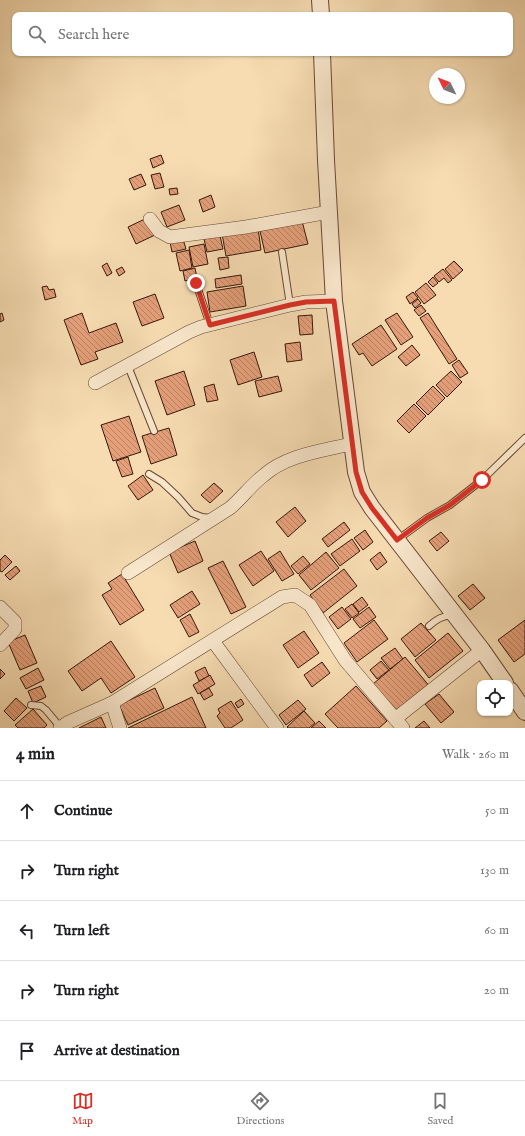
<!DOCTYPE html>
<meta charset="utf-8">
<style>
:root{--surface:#fff;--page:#f2f2f2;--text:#202124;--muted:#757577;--line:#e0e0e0;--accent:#d93025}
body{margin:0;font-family:"IM FELL English",serif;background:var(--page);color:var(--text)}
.controls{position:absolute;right:12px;bottom:12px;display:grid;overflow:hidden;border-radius:8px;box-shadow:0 1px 3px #0004}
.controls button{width:36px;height:36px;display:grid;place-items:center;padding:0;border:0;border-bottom:1px solid var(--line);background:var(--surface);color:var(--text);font:20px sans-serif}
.compass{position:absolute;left:429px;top:68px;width:36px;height:36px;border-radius:50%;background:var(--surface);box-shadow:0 1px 3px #0004;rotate:313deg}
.stop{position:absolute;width:12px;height:12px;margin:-9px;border:3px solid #d93025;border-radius:50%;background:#fff}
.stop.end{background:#d93025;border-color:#fff;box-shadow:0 1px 4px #0008}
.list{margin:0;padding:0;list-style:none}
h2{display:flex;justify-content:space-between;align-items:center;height:52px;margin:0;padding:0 16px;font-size:17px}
h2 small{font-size:13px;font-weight:400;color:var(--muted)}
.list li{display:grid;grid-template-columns:26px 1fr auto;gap:12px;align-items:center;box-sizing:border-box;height:60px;padding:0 16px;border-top:1px solid var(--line)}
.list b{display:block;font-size:15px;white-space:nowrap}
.list em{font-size:13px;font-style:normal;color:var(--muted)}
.icon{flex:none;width:22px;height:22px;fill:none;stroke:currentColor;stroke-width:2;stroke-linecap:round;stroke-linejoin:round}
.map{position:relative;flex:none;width:525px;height:728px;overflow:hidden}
.search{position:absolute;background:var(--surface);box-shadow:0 1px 3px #0004;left:12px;right:12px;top:12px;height:44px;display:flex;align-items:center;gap:10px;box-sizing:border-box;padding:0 14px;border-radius:8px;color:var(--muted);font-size:15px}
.sheet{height:352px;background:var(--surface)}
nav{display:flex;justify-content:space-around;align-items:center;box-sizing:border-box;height:56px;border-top:1px solid var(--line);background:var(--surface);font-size:11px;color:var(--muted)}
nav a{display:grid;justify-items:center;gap:2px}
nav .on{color:var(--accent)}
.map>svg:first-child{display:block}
.building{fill:url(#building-back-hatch);stroke:#371709}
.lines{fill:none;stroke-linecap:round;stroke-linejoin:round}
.service-casing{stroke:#674833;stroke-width:8}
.minor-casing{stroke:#674833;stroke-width:14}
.tertiary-casing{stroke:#674833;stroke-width:18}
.service{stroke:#fae8cd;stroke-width:6}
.minor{stroke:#fae8cd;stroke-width:13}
.tertiary{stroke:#fae8cd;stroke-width:16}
.route{stroke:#d93025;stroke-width:5}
</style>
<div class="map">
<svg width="525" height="728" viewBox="0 0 525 728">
<defs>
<pattern id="building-back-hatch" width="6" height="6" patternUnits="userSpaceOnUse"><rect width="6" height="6" fill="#e5a07a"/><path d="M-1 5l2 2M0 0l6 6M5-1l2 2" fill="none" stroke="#ba8162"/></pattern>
</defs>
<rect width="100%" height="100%" fill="#f7dcb2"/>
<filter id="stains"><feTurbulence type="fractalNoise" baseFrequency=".005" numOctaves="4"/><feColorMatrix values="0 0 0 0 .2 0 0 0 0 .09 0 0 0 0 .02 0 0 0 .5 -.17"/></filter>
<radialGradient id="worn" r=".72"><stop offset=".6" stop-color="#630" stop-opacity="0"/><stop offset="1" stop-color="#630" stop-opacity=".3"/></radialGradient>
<g class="building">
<polygon points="161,155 164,163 153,168 150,159"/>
<polygon points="160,173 164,187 155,189 151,175"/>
<polygon points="141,174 146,185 134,190 129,179"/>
<polygon points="177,188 178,194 170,195 169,189"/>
<polygon points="211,195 215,207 203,212 199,200"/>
<polygon points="179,205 185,220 167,227 161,212"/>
<polygon points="147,218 155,235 136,244 128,227"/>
<polygon points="302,221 308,244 265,253 260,231"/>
<polygon points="258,228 261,250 226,256 222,234"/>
<polygon points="220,236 223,249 207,252 204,239"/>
<polygon points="183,239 186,249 172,252 170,242"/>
<polygon points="204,244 208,264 193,267 189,247"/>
<polygon points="189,250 192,268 180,271 176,253"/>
<polygon points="228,257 229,268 220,270 218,258"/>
<polygon points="454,261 463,270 453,279 445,269"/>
<polygon points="107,263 112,273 107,276 102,266"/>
<polygon points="122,267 125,272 119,276 116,270"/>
<polygon points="195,268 197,278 185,281 183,271"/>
<polygon points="443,269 452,280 448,283 444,278 439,282 434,276"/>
<polygon points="241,275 242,284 216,288 215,279"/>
<polygon points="433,277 438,283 433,287 428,282"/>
<polygon points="426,283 436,295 424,304 415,292"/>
<polygon points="47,286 49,290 54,289 56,297 45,300 42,287"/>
<polygon points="243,286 246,306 210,312 207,292"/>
<polygon points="413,292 418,298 410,304 406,297"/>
<polygon points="155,294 164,318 142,326 133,302"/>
<polygon points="418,299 421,303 415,308 412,304"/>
<polygon points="421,305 426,311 419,316 414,310"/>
<polygon points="2,313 4,320 0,322 0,314"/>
<polygon points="82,313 89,333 116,323 123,342 95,352 98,359 81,365 64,320"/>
<polygon points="397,313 413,337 401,345 385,320"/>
<polygon points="428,313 457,359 449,364 420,318"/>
<polygon points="312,315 313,334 300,335 298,316"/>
<polygon points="381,325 397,349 372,366 363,353 359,355 352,344"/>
<polygon points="300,342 302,360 287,362 285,344"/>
<polygon points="412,345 420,355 406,366 398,357"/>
<polygon points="254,352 262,377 238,385 230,360"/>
<polygon points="459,360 468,373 460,378 452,365"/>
<polygon points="184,371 195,405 167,415 155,381"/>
<polygon points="451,371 462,382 447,397 436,385"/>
<polygon points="278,376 282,391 259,397 255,381"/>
<polygon points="214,384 218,400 207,402 204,387"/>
<polygon points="433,386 445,398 428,415 416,403"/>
<polygon points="414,404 426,416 409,433 397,421"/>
<polygon points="129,416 141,452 113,461 101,425"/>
<polygon points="169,428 177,455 151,464 142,436"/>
<polygon points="128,457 133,474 122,477 116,461"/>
<polygon points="143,475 153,490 138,500 128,486"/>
<polygon points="214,483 223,491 210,503 201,495"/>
<polygon points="295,507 306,521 288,537 276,522"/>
<polygon points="344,522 350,530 328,547 322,539"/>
<polygon points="365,530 373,542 363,550 354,538"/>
<polygon points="441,532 449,541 437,551 429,541"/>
<polygon points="352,539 360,551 340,566 331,554"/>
<polygon points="195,541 203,561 178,573 169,552"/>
<polygon points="261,551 274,571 253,586 239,565"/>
<polygon points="280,551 294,574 282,581 268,559"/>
<polygon points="326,552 339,568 311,590 299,575"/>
<polygon points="380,552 387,562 377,570 370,560"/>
<polygon points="5,555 12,562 2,572 0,571 0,560"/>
<polygon points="303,556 310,564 298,574 291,566"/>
<polygon points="223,561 246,607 231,614 208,568"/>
<polygon points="16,566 20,571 10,580 5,575"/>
<polygon points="344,569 357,586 323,613 310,595"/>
<polygon points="122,574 144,610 120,625 102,595 112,589 108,583"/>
<polygon points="473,584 485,598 470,610 458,596"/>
<polygon points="192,591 200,604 178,618 170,605"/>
<polygon points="362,597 368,605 359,612 353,604"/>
<polygon points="352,604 359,613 352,618 345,609"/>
<polygon points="342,607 351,619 338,629 329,617"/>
<polygon points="369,607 376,617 360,628 353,619"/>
<polygon points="190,614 199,632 189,637 180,620"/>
<polygon points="374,620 388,639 357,662 344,643"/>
<polygon points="525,620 525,654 514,662 498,640"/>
<polygon points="421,623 436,640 415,657 401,639"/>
<polygon points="304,631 319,653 298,668 283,645"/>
<polygon points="448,633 463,651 429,678 415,660"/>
<polygon points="25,635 37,663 20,670 8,642"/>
<polygon points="111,641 135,677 111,693 101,678 82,691 68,671"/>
<polygon points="395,648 403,659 390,669 381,658"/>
<polygon points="405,657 431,688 399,715 373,684"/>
<polygon points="381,661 389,670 377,679 370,670"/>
<polygon points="322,662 330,673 312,687 304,675"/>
<polygon points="205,667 209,676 199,681 195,672"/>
<polygon points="38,668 44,680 26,689 20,678"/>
<polygon points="0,669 5,674 0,679"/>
<polygon points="210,675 215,684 198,694 193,685"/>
<polygon points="41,686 46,697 33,703 28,691"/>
<polygon points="356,686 387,721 379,728 338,728 325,714"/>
<polygon points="155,688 164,708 128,725 119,705"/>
<polygon points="209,688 213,695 204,700 200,693"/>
<polygon points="439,694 454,712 441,723 425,704"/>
<polygon points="192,697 206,728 128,728"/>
<polygon points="16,698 27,708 14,721 4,711"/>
<polygon points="241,699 244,704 238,708 235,703"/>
<polygon points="298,700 306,709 286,725 279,715"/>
<polygon points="231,701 243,720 231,728 225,728 217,716 220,713 218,709"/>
<polygon points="33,709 47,725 44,728 18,728 15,725"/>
<polygon points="304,711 315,723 309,728 288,728 287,727"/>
<polygon points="101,717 106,728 79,728"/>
<polygon points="319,721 326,728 311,728"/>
<polygon points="424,721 430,728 415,728"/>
</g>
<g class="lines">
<g class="service-casing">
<g id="service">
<polyline points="282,252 290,305"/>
<polyline points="196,283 210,325"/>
<polyline points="128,366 154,431"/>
<polyline points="149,474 162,482 178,497 192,513 202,517 211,518"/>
<polyline points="397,540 427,518 450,505 482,480 525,438"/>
<path d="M 429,626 C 437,619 442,616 453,615"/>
<polyline points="31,705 41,706 46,710 61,728"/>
</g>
</g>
<g class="minor-casing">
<g id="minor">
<polyline points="150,219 159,231 170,237 246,227 329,212"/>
<polyline points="95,383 189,332 201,327 290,305 306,302 334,301"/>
<path d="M 128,573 L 230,508 C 242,498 251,485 263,476 C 286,455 322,451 351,444"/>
<polyline points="0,607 15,622 15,629 0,645"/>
<polyline points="213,641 277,728"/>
<polyline points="112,703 120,728"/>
<polyline points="395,719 482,650"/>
<polyline points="60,728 67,723 112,703 282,597 295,595 310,605 345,660 403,728"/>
</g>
</g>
<g class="tertiary-casing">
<g id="tertiary">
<polyline points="320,0 321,15"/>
<polyline points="322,53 326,160 334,301 356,472 362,492 372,508 482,650 505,683"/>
<polyline points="510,690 525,712"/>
</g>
</g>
<use href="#service" class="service"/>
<use href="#minor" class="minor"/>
<use href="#tertiary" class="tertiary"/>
</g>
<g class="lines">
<polyline class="route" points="196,283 210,325 290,305 306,302 334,301 356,472 362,492 372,508 397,540 427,518 450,505 482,480"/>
</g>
<rect width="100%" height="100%" filter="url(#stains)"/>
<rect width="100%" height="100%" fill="url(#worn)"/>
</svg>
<div class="controls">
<button><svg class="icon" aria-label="locate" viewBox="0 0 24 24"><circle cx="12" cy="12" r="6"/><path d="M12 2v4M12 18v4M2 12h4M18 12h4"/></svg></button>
</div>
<svg class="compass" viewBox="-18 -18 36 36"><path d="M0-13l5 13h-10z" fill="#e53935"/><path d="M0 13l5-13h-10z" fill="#757577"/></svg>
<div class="stop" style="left:482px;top:480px"></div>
<div class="stop end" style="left:196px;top:283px"></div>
<div class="search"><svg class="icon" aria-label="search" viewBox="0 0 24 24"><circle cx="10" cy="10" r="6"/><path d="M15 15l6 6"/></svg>Search here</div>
</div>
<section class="sheet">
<h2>4 min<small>Walk · 260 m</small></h2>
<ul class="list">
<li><svg class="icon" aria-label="ahead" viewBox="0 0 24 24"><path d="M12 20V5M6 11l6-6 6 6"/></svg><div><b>Continue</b></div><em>50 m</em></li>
<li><svg class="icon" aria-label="right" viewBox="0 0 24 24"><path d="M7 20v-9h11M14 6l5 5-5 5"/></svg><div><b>Turn right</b></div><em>130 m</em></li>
<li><svg class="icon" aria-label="left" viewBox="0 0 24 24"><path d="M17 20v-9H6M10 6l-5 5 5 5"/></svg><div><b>Turn left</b></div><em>60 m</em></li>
<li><svg class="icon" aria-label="right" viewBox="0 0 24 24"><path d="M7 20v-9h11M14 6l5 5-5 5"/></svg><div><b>Turn right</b></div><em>20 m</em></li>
<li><svg class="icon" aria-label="arrive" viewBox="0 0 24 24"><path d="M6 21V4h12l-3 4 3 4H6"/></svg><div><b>Arrive at destination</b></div></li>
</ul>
</section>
<nav>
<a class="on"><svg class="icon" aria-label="map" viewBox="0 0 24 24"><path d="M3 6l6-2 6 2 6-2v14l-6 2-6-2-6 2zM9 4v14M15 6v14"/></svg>Map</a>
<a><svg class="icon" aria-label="directions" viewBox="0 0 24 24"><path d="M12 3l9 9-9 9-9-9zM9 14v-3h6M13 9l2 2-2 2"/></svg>Directions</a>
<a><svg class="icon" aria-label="saved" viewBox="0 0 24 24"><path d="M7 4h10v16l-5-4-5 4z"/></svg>Saved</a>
</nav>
